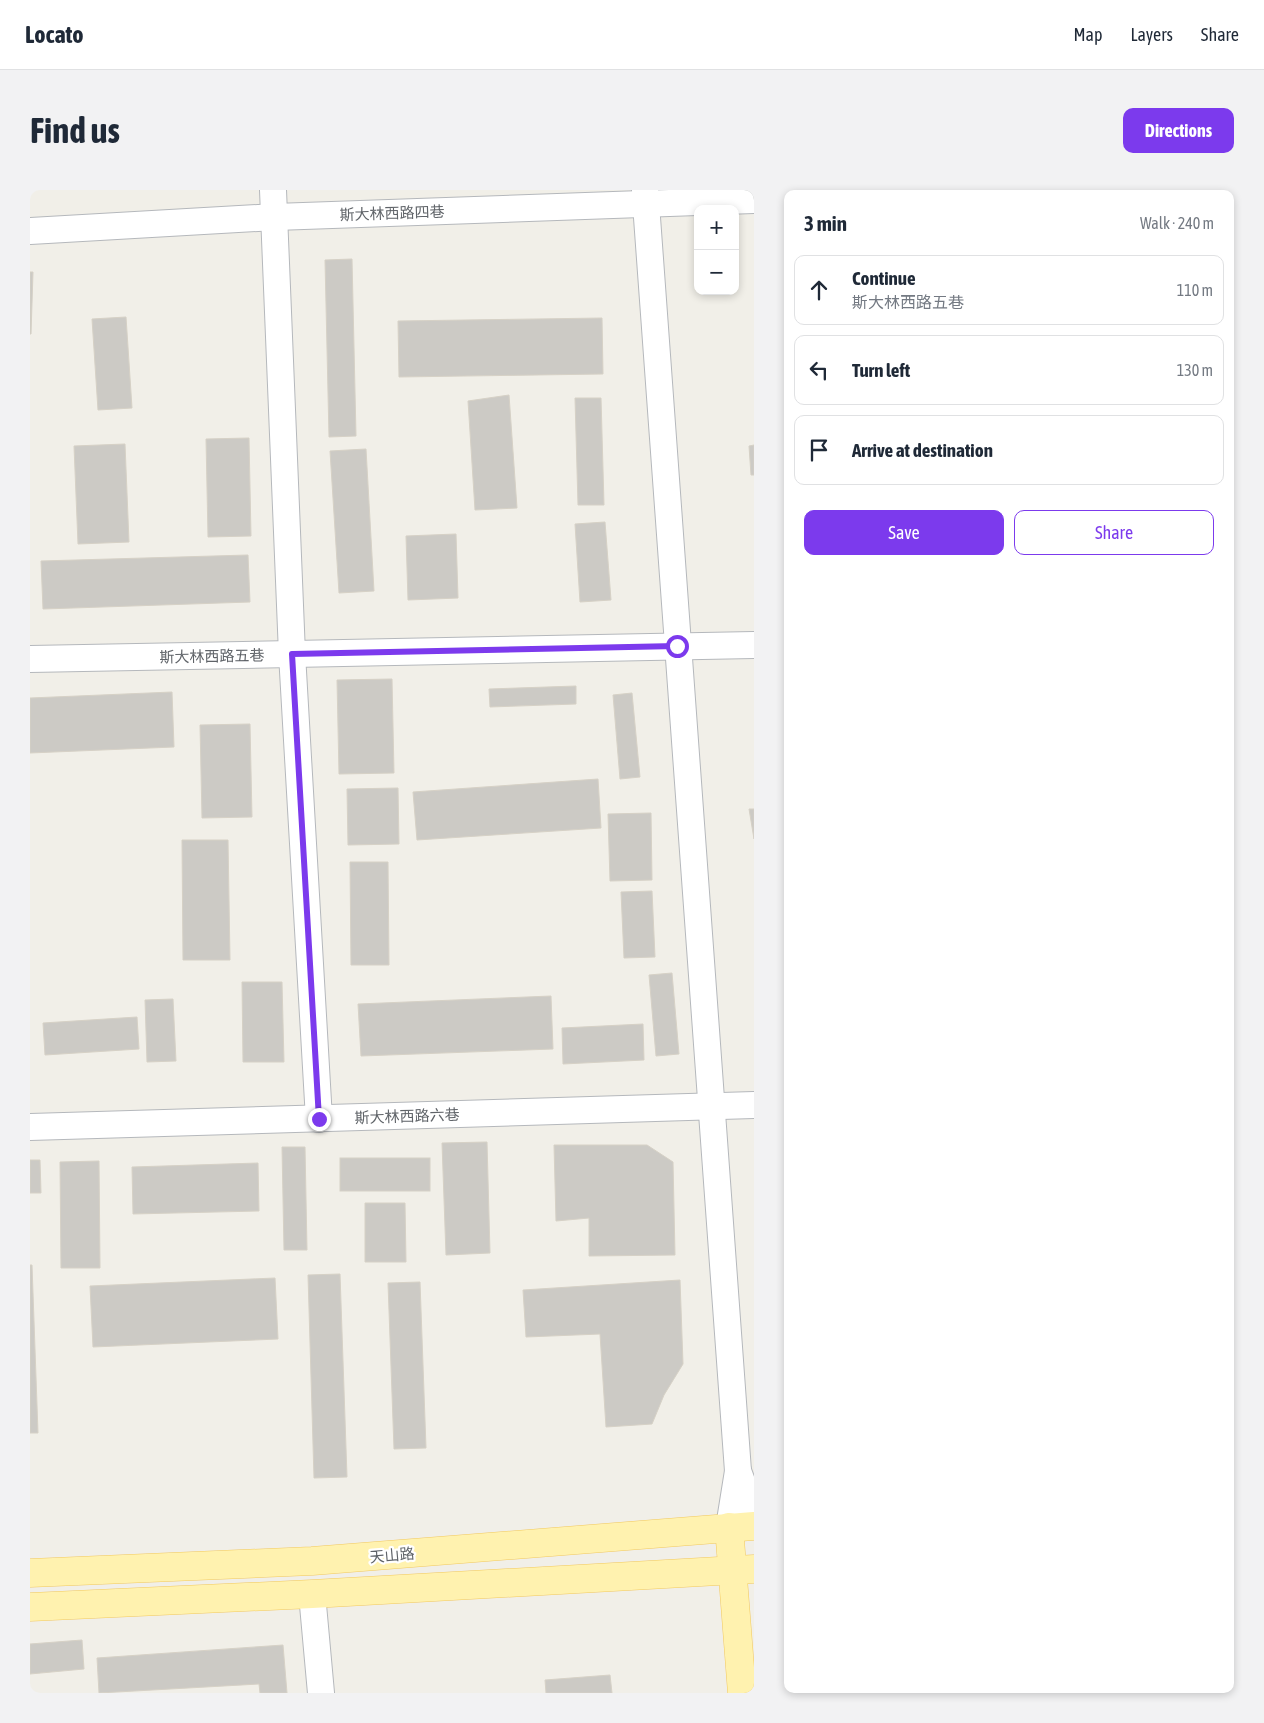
<!DOCTYPE html>
<meta charset="utf-8">
<style>
:root{--surface:#fff;--page:#f2f2f3;--text:#1f2937;--muted:#747a83;--line:#e0e1e3;--accent:#7c3aed}
body{margin:0;font-family:"Asap Condensed","Noto Sans SC",sans-serif;background:var(--page);color:var(--text)}
.controls{position:absolute;right:15px;top:15px;display:grid;overflow:hidden;border-radius:10px;box-shadow:0 2px 8px #0003}
.controls button{width:45px;height:45px;display:grid;place-items:center;padding:0;border:0;border-bottom:1px solid var(--line);background:var(--surface);color:var(--text);font:25px sans-serif}
.stop{position:absolute;width:15px;height:15px;margin:-11px;border:4px solid #7c3aed;border-radius:50%;background:#fff}
.stop.end{background:#7c3aed;border-color:#fff;box-shadow:0 1px 5px #0008}
.list{margin:0;padding:0;list-style:none}
h2{display:flex;justify-content:space-between;align-items:center;height:65px;margin:0;padding:0 20px;font-size:21px}
h2 small{font-size:16px;font-weight:400;color:var(--muted)}
.list li{display:grid;grid-template-columns:32px 1fr auto;gap:15px;align-items:center;box-sizing:border-box;height:70px;margin:0 10px 10px;padding:0 10px;border:1px solid var(--line);border-radius:10px}
.list b{display:block;font-size:19px;white-space:nowrap}
.list p{margin:0;font-size:16px;white-space:nowrap;color:var(--muted)}
.list em{font-size:16px;font-style:normal;color:var(--muted)}
.actions{display:flex;gap:10px;padding:15px 20px}
.actions a{flex:1;padding:11px 0;border:1px solid var(--accent);border-radius:10px;text-align:center;font-size:18px;color:var(--accent)}
.actions .main{background:var(--accent);color:#fff}
.icon{flex:none;width:28px;height:28px;fill:none;stroke:currentColor;stroke-width:2;stroke-linecap:round;stroke-linejoin:round}
.map{position:relative;flex:none;width:724px;height:1503px;overflow:hidden;border-radius:10px}
header{display:flex;align-items:center;gap:30px;box-sizing:border-box;height:70px;padding:0 25px;background:var(--surface);border-bottom:1px solid var(--line)}
header strong{font-size:24px}
nav{display:flex;gap:28px;margin-inline-start:auto;font-size:18px}
.intro{display:flex;align-items:center;justify-content:space-between;box-sizing:border-box;height:120px;padding:0 30px}
h1{margin:0;font-size:35px}
.button{padding:12px 22px;border-radius:10px;background:var(--accent);color:#fff;font-size:18px;font-weight:700}
main{display:flex;gap:30px;padding:0 30px}
aside{flex:1;background:var(--surface);border-radius:10px;box-shadow:0 2px 8px #0003}
.map>svg:first-child{display:block}
.building{fill:#cccac5;stroke:#d6d1c6}
.lines{fill:none;stroke-linecap:round;stroke-linejoin:round}
.minor-casing{stroke:#b5b8bc;stroke-width:28}
.major-casing{stroke:#f2c960;stroke-width:29}
.minor{stroke:#fff;stroke-width:26}
.major{stroke:#fff2af;stroke-width:28}
.route{stroke:#7c3aed;stroke-width:6}
.labels{text-anchor:middle;dominant-baseline:central;stroke-width:4.5;stroke-linejoin:round;paint-order:stroke}
.street-label{font-size:15px;fill:#5f6368;stroke:#fff}
</style>
<header>
<strong>Locato</strong>
<nav><a>Map</a><a>Layers</a><a>Share</a></nav>
</header>
<div class="intro"><h1>Find us</h1><a class="button">Directions</a></div>
<main>
<div class="map">
<svg width="724" height="1503" viewBox="0 0 724 1503">
<rect width="100%" height="100%" fill="#f1efe8"/>
<g class="building">
<polygon points="322,69 326,246 299,247 295,70"/>
<polygon points="0,82 3,82 1,144 0,144"/>
<polygon points="96,127 102,218 68,220 62,129"/>
<polygon points="572,128 573,184 369,187 368,131"/>
<polygon points="479,205 487,318 445,320 438,211"/>
<polygon points="545,208 571,208 574,315 548,315"/>
<polygon points="219,248 221,346 178,347 176,249"/>
<polygon points="95,254 99,352 48,354 44,256"/>
<polygon points="724,255 724,285 721,285 719,256"/>
<polygon points="336,259 344,401 309,403 300,261"/>
<polygon points="575,332 581,410 550,412 545,334"/>
<polygon points="426,344 428,408 378,410 376,346"/>
<polygon points="218,365 220,412 13,419 11,371"/>
<polygon points="362,489 364,583 309,584 307,490"/>
<polygon points="546,496 546,514 460,517 459,499"/>
<polygon points="142,502 144,557 0,563 0,508"/>
<polygon points="602,503 610,587 590,589 583,505"/>
<polygon points="220,534 222,627 172,628 170,535"/>
<polygon points="568,589 571,638 387,650 383,602"/>
<polygon points="368,598 369,654 318,655 317,599"/>
<polygon points="719,619 724,619 724,649"/>
<polygon points="621,623 622,690 580,691 578,624"/>
<polygon points="152,650 198,650 200,770 153,770"/>
<polygon points="320,672 358,672 359,775 321,775"/>
<polygon points="622,701 625,767 594,768 591,702"/>
<polygon points="642,783 649,864 626,866 619,785"/>
<polygon points="212,792 252,792 254,872 213,872"/>
<polygon points="521,806 523,859 331,866 328,814"/>
<polygon points="143,809 146,871 117,872 115,810"/>
<polygon points="107,827 109,859 15,865 13,833"/>
<polygon points="613,834 614,870 533,874 532,838"/>
<polygon points="457,952 460,1063 416,1065 412,953"/>
<polygon points="524,955 617,955 643,972 645,1065 559,1066 559,1028 526,1031"/>
<polygon points="252,957 275,957 277,1060 254,1060"/>
<rect x="310" y="968" width="90" height="33"/>
<polygon points="0,970 10,970 11,1003 0,1003"/>
<polygon points="69,971 70,1078 31,1078 30,972"/>
<polygon points="228,973 229,1021 103,1024 102,977"/>
<polygon points="335,1013 375,1013 376,1072 335,1072"/>
<polygon points="0,1075 2,1075 8,1243 0,1243"/>
<polygon points="310,1084 317,1287 284,1288 278,1085"/>
<polygon points="245,1088 248,1149 63,1157 60,1096"/>
<polygon points="650,1090 653,1174 634,1205 622,1234 576,1237 570,1144 496,1147 493,1100"/>
<polygon points="390,1092 396,1258 364,1259 358,1093"/>
<polygon points="52,1450 54,1479 0,1484 0,1454"/>
<polygon points="253,1455 257,1503 230,1503 229,1494 69,1503 67,1468"/>
<polygon points="580,1485 582,1503 516,1503 515,1490"/>
</g>
<g class="lines">
<g class="minor-casing">
<g id="minor">
<polyline points="243,0 262,464 289,929"/>
<polyline points="615,0 708,1281"/>
<polyline points="0,41 245,27 724,10"/>
<polyline points="0,469 724,455"/>
<polyline points="0,937 724,915"/>
<polyline points="699,1337 708,1281 724,1324"/>
<polyline points="282,1404 291,1503"/>
</g>
</g>
<g class="major-casing">
<g id="major">
<polyline points="699,1337 712,1503"/>
<polyline points="0,1383 282,1371 724,1336"/>
<polyline points="0,1417 282,1404 724,1379"/>
</g>
</g>
<use href="#minor" class="minor"/>
<use href="#major" class="major"/>
</g>
<g class="lines">
<polyline class="route" points="289,929 262,464 647,456"/>
</g>
<g class="labels">
<g class="street-label">
<text transform="translate(362 23) rotate(-2)">斯大林西路四巷</text>
<text transform="translate(182 466) rotate(-1)">斯大林西路五巷</text>
<text transform="translate(377 926) rotate(-2)">斯大林西路六巷</text>
<text transform="translate(362 1365) rotate(-5)">天山路</text>
</g>
</g>
</svg>
<div class="controls">
<button>+</button>
<button>−</button>
</div>
<div class="stop" style="left:647px;top:456px"></div>
<div class="stop end" style="left:289px;top:929px"></div>
</div>
<aside>
<h2>3 min<small>Walk · 240 m</small></h2>
<ul class="list">
<li><svg class="icon" aria-label="ahead" viewBox="0 0 24 24"><path d="M12 20V5M6 11l6-6 6 6"/></svg><div><b>Continue</b><p>斯大林西路五巷</p></div><em>110 m</em></li>
<li><svg class="icon" aria-label="left" viewBox="0 0 24 24"><path d="M17 20v-9H6M10 6l-5 5 5 5"/></svg><div><b>Turn left</b></div><em>130 m</em></li>
<li><svg class="icon" aria-label="arrive" viewBox="0 0 24 24"><path d="M6 21V4h12l-3 4 3 4H6"/></svg><div><b>Arrive at destination</b></div></li>
</ul>
<div class="actions"><a class="main">Save</a><a>Share</a></div>
</aside>
</main>
